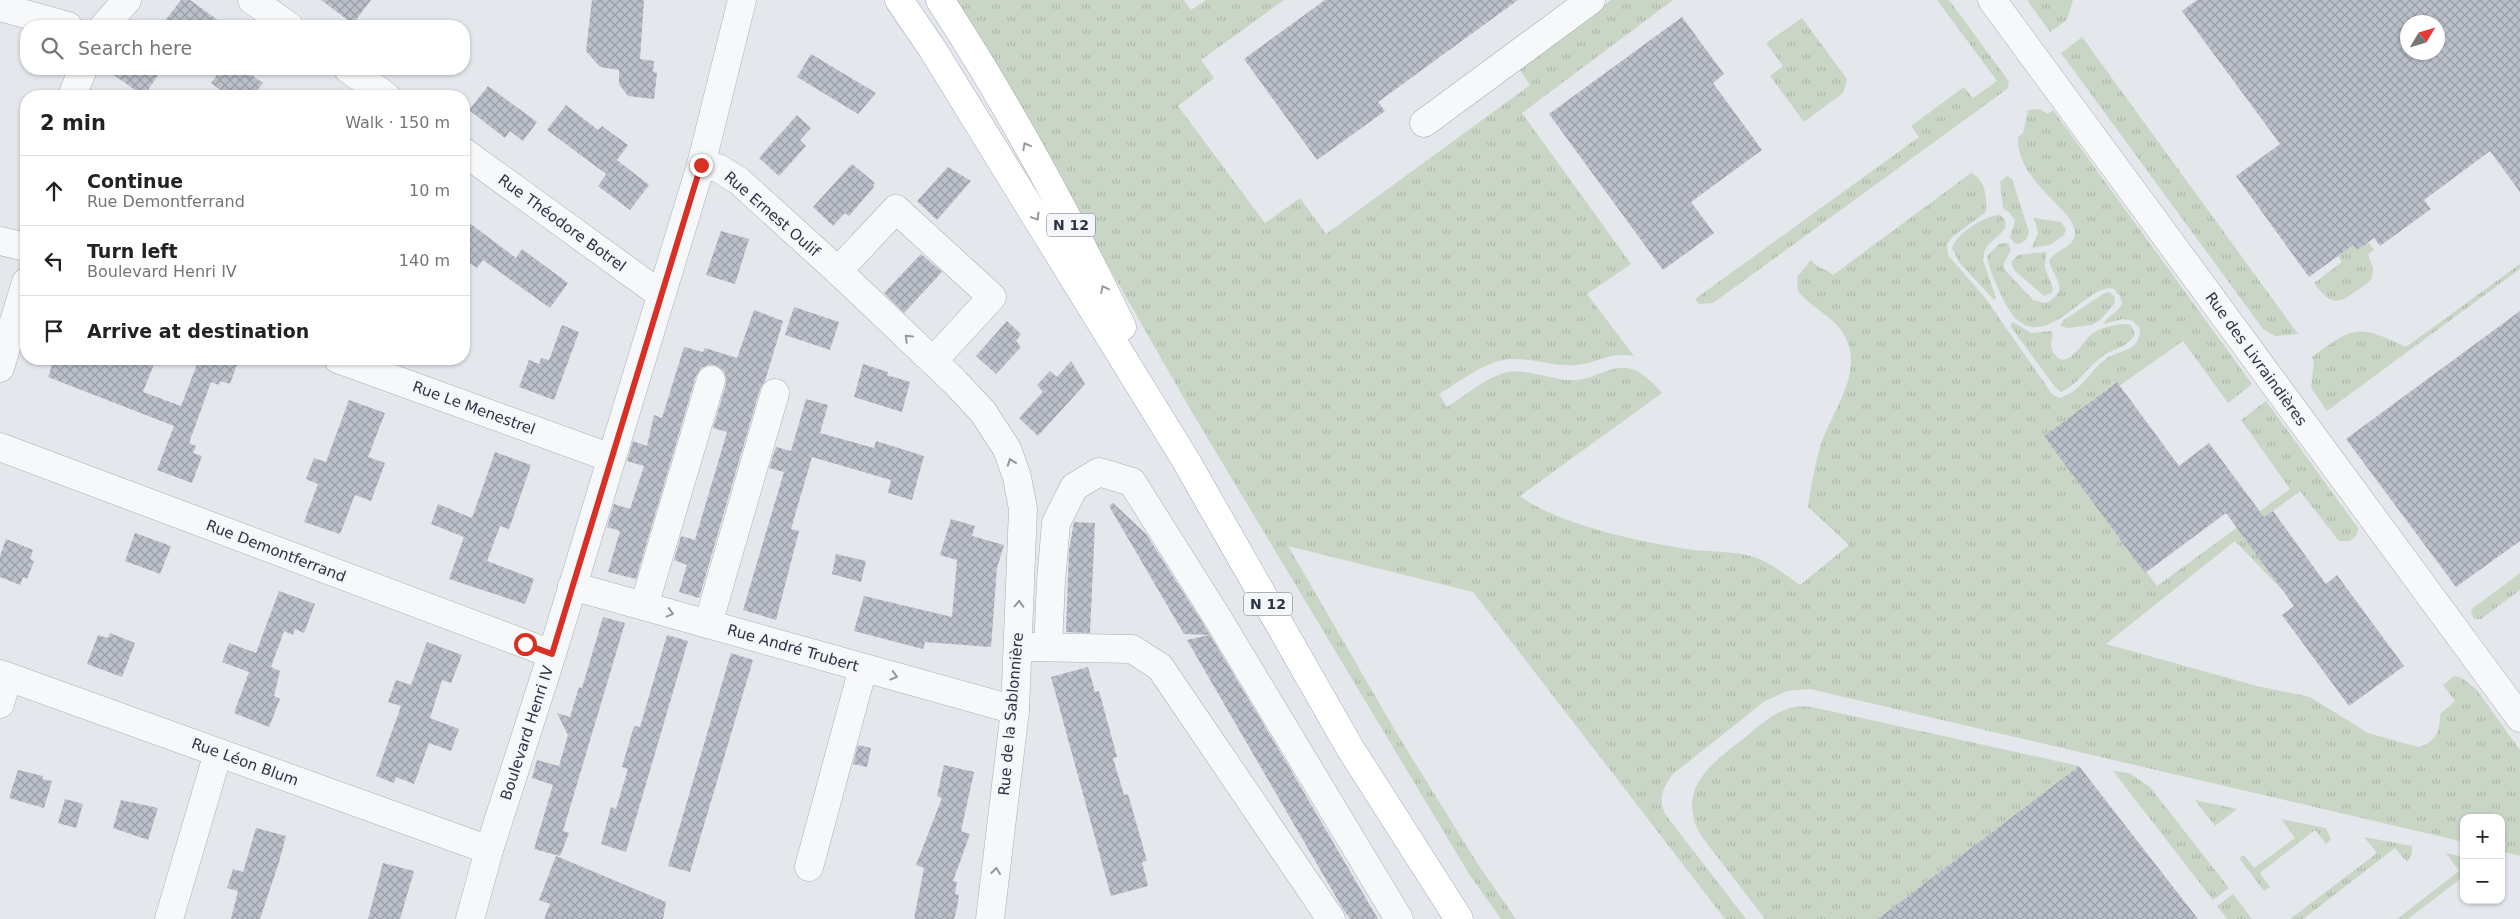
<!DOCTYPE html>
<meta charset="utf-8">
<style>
:root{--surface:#fff;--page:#f6f6f6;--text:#222;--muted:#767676;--line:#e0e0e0}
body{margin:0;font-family:"DejaVu Sans",sans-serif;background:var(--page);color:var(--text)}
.controls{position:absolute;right:15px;bottom:15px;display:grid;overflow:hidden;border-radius:10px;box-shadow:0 1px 4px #0004}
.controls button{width:45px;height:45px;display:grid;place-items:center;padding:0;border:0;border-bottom:1px solid var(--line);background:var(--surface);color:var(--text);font:25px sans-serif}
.compass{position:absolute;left:2400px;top:15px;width:45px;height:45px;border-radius:50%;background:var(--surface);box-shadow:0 1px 4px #0004;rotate:52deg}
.stop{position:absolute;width:15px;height:15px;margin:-11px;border:4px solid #d93025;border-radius:50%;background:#fff}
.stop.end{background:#d93025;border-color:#fff;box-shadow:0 1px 5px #0008}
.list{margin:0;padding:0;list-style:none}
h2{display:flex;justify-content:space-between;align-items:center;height:65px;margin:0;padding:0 20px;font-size:21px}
h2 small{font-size:16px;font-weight:400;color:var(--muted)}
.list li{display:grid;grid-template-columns:32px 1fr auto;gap:15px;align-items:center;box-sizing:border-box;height:70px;padding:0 20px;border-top:1px solid var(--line)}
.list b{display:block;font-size:19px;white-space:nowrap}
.list p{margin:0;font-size:16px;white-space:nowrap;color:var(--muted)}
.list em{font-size:16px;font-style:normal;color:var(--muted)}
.icon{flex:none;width:28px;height:28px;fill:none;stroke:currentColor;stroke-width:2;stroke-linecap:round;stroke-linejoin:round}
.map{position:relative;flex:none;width:2520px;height:919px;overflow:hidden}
.search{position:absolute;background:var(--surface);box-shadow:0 1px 4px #0004;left:20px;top:20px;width:450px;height:55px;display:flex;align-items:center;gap:12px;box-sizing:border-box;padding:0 18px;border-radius:20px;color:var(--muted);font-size:19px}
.panel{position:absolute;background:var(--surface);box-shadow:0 1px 4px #0004;left:20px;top:90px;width:450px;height:275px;border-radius:20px}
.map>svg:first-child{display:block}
.grass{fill:url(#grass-tufts)}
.building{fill:url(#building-cross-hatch);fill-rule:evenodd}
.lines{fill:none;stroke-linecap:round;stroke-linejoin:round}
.minor-casing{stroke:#a9aeb7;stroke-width:29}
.major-casing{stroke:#a3abb8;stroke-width:29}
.minor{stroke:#f7f8fa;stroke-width:28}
.major{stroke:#fff;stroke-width:28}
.oneway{stroke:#959aa2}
.oneway2{stroke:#9196a0}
.route{stroke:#d93025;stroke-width:6}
.labels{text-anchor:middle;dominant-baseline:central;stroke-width:4.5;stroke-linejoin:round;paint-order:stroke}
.shield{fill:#f4f6f9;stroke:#676e7b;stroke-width:1}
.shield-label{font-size:14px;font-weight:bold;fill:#2b3445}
.street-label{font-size:15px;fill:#2b3445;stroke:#f4f6f9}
</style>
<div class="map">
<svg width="2520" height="919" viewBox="0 0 2520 919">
<defs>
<pattern id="grass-tufts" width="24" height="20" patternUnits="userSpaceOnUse" patternTransform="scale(1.25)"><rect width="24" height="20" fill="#c9d6c5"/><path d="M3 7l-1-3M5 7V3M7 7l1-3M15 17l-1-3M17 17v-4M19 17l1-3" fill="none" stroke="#adb8ab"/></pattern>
<pattern id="building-cross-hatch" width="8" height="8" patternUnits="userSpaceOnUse" patternTransform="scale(1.25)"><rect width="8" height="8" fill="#bbc0ca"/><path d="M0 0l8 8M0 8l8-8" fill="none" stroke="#989da6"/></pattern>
</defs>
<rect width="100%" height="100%" fill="#e4e7ec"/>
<g class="grass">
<path d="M 956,0 L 1184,0 L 1191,10 L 1206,0 L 1284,0 L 1201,60 L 1214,78 L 1178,106 L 1265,223 L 1300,198 L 1326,234 L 1530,85 L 1518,67 L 1611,0 L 1673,0 L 1522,113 L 1631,264 L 1587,294 L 1634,356 C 1612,351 1598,363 1577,365 C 1557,367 1536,359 1515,359 C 1488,358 1461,381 1439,394 L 1447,407 C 1465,396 1483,379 1504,373 C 1528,367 1552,381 1576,380 C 1595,379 1613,363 1632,369 C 1644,373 1654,384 1662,393 L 1520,496 C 1555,524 1648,544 1694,550 C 1712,552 1733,551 1751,556 C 1769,561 1785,575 1800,585 L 1849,545 L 1808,507 C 1811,485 1815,465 1821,444 C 1833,409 1866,370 1843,333 C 1832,315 1811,308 1798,291 L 1797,277 L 1811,260 C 1817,269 1826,268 1833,275 L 1971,173 C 1986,180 1987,198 1986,212 L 1952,237 L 1947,245 L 1948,255 L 1986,299 L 2052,394 L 2059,398 C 2084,390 2089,371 2107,358 C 2116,352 2128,352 2135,344 C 2139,339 2140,335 2140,329 L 2133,321 L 2123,319 L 2104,324 C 2106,316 2118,313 2122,304 L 2120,296 L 2114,289 C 2086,279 2038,372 2003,299 C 1997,285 1989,271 1987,256 L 1999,244 L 2008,243 L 2011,250 L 2004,263 L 2004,269 L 2033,300 L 2046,303 C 2071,290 2054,279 2049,261 C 2054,250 2074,248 2075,234 C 2078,211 2015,182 2018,137 L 2023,133 L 2028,110 L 2040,109 L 2048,114 L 2053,110 L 2252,384 L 2228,403 L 2183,341 L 2119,386 L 2116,382 L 2044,436 L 2157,586 L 2290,489 L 2241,420 L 2266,401 L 2358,528 L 2357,535 L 2350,541 L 2339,541 L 2300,491 L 2242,534 L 2283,591 L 2235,541 L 2106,644 L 2257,686 L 2310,697 L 2368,733 L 2418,747 C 2436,743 2440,731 2440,714 L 2455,701 L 2443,685 L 2454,676 L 2462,678 L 2476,689 L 2520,750 L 2520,856 L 2501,851 L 2501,818 L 2464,818 L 2464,842 L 1810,689 L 1787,691 L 1765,701 L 1673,774 C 1663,787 1658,798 1665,814 L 1746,919 L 1725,919 L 1473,592 L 1288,546 L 1396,732 L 1477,863 L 1516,919 L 1501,919 L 1469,874 L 1193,414 Z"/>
<polygon points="1937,0 1949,0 2005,76 2009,82 2007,89 1713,303 1699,304 1695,299 1919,137 1911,126 1964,87 1973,98 1997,81"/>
<polygon points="2027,0 2073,0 2067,20 2050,32"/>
<polygon points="1802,18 1847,79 1843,93 1804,122 1770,76 1783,66 1766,43"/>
<polygon points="2082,37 2298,334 2275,336 2263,329 2061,53"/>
<polygon points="2007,176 2012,179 2029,232 2026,240 2019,244 2014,243 2010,237 2015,221 2010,213 2003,208 2000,182"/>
<path d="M 1999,215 L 2004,218 L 2006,226 C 1999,240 1983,242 1983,260 L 1996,298 L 1994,300 L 1959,262 L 1952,248 C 1957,233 1984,216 1999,215 Z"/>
<polygon points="2034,218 2061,222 2066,229 2064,235 2050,245 2032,248 2038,233"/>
<path d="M 2320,232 L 2368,242 L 2374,250 L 2368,254 L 2373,268 L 2372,278 C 2368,284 2362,287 2356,291 C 2336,307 2329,303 2314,283 L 2342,262 Z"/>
<polygon points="2046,252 2045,268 2053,288 2052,293 2044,296 2014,270 2011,262 2018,255"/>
<path d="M 2520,264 L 2520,269 L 2327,411 L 2311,388 L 2314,361 L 2312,357 C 2354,326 2358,324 2406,347 Z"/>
<polygon points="2109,292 2114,296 2115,303 2100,320 2092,325 2068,328 2060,326 2064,320 2103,294"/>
<path d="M 2013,322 L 2031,333 L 2052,331 C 2054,337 2049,343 2052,350 C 2066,377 2083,339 2093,333 C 2101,327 2118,324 2128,324 L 2131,326 L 2135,334 C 2128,348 2113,348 2103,356 C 2087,367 2079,384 2061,392 L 2055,387 L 2011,327 L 2011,324 Z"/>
<polygon points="2520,573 2520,590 2481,619 2474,619 2471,613 2473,608"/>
<path d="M 1799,706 L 1812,707 L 2079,766 L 1878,919 L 1765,919 L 1702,837 C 1673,789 1713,762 1747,736 C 1763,723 1779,708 1799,706 Z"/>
<polygon points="2113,771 2129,773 2150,787 2229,888 2213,900"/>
<polygon points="2195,800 2237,809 2215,826"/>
<polygon points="2281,819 2326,828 2331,839 2326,844 2315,830 2260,873 2270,887 2264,891 2239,858 2244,855 2254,868 2295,838"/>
<polygon points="2364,837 2412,846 2412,854 2407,862 2395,848 2303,919 2290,919 2377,853"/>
<polygon points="2446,853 2464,857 2464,876 2408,919 2397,919 2459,871"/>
<polygon points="2233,894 2252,919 2227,919 2217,906"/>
</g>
<g class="building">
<polygon points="181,0 190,0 226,26 161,26"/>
<polygon points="321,0 371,0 353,24"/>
<polygon points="592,0 644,0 640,59 654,61 653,72 657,73 654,99 628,96 619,84 619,70 600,67 586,51"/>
<polygon points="1325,0 1518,0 1378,102 1385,111 1317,160 1244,59"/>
<path d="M 2197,0 L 2520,0 L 2520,192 L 2490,151 L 2424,200 L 2431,209 L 2380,246 L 2374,238 L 2357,250 L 2353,245 L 2309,277 L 2236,176 L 2280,144 L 2182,11 ZM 2408,22 L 2438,22 L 2438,52 L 2408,52 Z"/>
<polygon points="1682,17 1724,74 1713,83 1762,150 1691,202 1714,233 1663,270 1549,114"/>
<polygon points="811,54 876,93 858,114 797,77"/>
<polygon points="105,69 162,69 144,96"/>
<polygon points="221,69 243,69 263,83 253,96 229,96 211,83"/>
<polygon points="488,86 537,122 523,141 510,131 505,138 469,110"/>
<polygon points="566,105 598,130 602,126 628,145 617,160 649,185 630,210 598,186 609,170 606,174 547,130"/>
<polygon points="797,115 811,128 800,140 806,146 779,176 759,158"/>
<polygon points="852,164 875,183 873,185 874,187 849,216 845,213 833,226 813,207"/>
<polygon points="948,167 971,181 937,220 917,201"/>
<polygon points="464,219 516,258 522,249 568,283 550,308 483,260 477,268 464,259"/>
<polygon points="721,231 749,239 735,284 706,275"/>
<polygon points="921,254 942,272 904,313 884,293"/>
<polygon points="794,307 839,322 830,350 785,335"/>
<polygon points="754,310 783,321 765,381 760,389 699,598 679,592 687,565 674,560 681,536 695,540 727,432 713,428 726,384 726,377 723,370 715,365 708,365 701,368 696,376 636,579 608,572 620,531 607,527 614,504 630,509 644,466 627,461 633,441 647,446 654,415 662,418 684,347 703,352 705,348 737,358"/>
<polygon points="2520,311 2520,541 2456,587 2346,439"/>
<polygon points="1007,321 1021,334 1016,341 1021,347 996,374 976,356"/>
<polygon points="562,325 579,332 554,400 519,387 529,360 539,364 541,358 549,360"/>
<polygon points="54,359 156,359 143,392 181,406 199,359 239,359 230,384 220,381 219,385 211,382 189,443 196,446 193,453 202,456 192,483 157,470 174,426 48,377"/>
<polygon points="1071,361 1085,384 1038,436 1019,418 1043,392 1037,385 1050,371 1057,377"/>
<polygon points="863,364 888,372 887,375 910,382 902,412 854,397"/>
<polygon points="2117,382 2179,466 2209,443 2264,517 2273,511 2326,584 2337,575 2404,666 2349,706 2282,615 2294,606 2226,513 2145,573 2044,436"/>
<polygon points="806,399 828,405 820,433 874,448 876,441 924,456 912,500 888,493 891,480 812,457 791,529 799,531 776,620 743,610 784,472 769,468 776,447 791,451"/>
<polygon points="349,400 385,413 368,457 385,463 371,501 355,495 340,534 304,522 318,484 306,479 314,458 326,462"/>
<polygon points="495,452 531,465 509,529 500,526 487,561 534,579 525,604 449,579 464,537 431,524 438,504 472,518"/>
<polygon points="1113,503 1146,534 1204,625 1285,760 1378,919 1350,919 1343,909 1187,640 1209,635 1184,634 1109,506"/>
<polygon points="951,519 975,526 972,536 1004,545 997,568 991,647 925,642 923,649 854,631 864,596 952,617 957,560 940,555"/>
<polygon points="1074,522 1095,523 1090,633 1066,632 1069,550"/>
<polygon points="135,533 171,546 160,574 125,561"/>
<polygon points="6,539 33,550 30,559 34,561 27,579 23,577 20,585 0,577 0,556"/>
<polygon points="836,554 866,561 861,582 832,574"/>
<polygon points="279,591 315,604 304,633 295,629 293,635 284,631 271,667 280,671 274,696 280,699 269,727 234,713 249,672 222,662 229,643 256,653"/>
<polygon points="603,617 625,623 563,831 569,833 560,856 534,849 553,785 532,778 537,760 559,766 568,735 557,713 570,717 579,687 582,688"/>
<polygon points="110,633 135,643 122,677 87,664 98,635 108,638"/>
<polygon points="667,635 688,641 626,852 601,844 611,807 616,809 628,769 622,767 634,726 640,727"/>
<polygon points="427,642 462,655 451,683 442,680 430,718 459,729 451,751 429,743 414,784 396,777 394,783 376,776 401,706 388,702 396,680 411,685"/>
<polygon points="731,653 753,660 690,872 668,866"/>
<polygon points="1088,667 1095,692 1099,691 1117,757 1113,758 1124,795 1128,794 1147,861 1142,862 1148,886 1111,896 1051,677"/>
<polygon points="858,745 871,748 867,767 853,764"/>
<polygon points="944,765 974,772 961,831 970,834 953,881 957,882 955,894 959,895 957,908 954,919 914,919 924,868 916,865 942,798 937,796"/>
<polygon points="2079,766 2198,919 1878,919"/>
<polygon points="18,770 43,776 42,779 52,781 44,808 9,798"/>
<polygon points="65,799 83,804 76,828 58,823"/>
<polygon points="121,800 158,808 148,840 113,828"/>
<polygon points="256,828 286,836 279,862 260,919 231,919 238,891 227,888 233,869 243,872"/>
<polygon points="556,856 666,902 663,919 544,919 550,904 539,900"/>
<polygon points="383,863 414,871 400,919 368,919"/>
</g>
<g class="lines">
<g class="minor-casing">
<g id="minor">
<polyline points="252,0 289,26"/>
<polyline points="1992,0 2520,718"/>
<polyline points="0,7 68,26"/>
<polyline points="104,26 127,0"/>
<polyline points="348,69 386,96"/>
<polyline points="72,96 83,69"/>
<polyline points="1424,123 1591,0"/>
<polyline points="464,152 660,294"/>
<polyline points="701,165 718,168 739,181 838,271 955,382 983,412 1007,449 1017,477 1023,509 1015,710 990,919"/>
<polyline points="0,241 26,247"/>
<polyline points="838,271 896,209 992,297 933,361"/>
<polyline points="338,359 611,458"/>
<polyline points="0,368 26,282"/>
<polyline points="0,447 552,654"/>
<polyline points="572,586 1015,710"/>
<polyline points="644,606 711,380"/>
<polyline points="708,624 775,393"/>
<polyline points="1029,647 1132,649 1160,667 1331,919"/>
<polyline points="1048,647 1051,581 1056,523 1074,487 1099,472 1132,482 1217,617 1399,919"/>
<polyline points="0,674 489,850"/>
<polyline points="0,704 8,677"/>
<polyline points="809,867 863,668"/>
<polyline points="169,919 218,753"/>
<polyline points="470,919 489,850 552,654 701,165 742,0"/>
</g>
</g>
<g class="major-casing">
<g id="major">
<polyline points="899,0 933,50 1185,459 1350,748 1459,919"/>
<path d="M 940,0 C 1008,104 1068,215 1122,327"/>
</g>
</g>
<use href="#minor" class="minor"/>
<use href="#major" class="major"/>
</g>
<defs><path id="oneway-chevron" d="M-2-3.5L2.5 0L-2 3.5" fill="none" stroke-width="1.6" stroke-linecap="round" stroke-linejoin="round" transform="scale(1.25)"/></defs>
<g class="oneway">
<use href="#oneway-chevron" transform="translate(1026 146) rotate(-119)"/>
<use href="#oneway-chevron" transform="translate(1036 217) rotate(59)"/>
<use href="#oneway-chevron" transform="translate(1104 289) rotate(-116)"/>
</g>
<g class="oneway2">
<use href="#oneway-chevron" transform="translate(908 338) rotate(-136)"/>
<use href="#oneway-chevron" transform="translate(1011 462) rotate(-110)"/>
<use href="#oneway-chevron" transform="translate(1019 604) rotate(-88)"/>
<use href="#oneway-chevron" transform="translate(670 613) rotate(15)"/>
<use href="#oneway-chevron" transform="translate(894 676) rotate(16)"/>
<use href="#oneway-chevron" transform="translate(996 871) rotate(-83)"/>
</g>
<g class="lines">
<polyline class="route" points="525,644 552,654 701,165"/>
</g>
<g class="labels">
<g class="shield">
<rect x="1047" y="213.5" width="48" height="23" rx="4"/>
<rect x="1244" y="592.5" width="48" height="23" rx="4"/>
</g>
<g class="shield-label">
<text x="1071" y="225">N 12</text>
<text x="1268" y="604">N 12</text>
</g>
<g class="street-label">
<text transform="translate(772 214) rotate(41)">Rue Ernest Oulif</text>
<text transform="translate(562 223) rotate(36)">Rue Théodore Botrel</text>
<text transform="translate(2256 359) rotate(54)">Rue des Livraindières</text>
<text transform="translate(474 408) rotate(20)">Rue Le Menestrel</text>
<text transform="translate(276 551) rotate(21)">Rue Demontferrand</text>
<text transform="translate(793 648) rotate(16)">Rue André Trubert</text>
<text transform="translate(1011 714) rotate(-85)">Rue de la Sablonnière</text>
<text transform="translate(527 733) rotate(-72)">Boulevard Henri IV</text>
<text transform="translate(245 762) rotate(20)">Rue Léon Blum</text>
</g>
</g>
</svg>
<div class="controls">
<button>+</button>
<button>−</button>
</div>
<svg class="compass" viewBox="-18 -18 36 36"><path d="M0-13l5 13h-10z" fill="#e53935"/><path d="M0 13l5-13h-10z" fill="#767676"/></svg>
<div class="stop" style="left:525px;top:644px"></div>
<div class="stop end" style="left:701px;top:165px"></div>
<div class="search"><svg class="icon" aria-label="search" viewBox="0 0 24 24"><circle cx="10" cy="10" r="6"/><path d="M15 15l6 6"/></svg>Search here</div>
<section class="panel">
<h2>2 min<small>Walk · 150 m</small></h2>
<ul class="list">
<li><svg class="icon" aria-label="ahead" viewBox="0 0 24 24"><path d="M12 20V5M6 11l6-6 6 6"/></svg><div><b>Continue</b><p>Rue Demontferrand</p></div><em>10 m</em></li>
<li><svg class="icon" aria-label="left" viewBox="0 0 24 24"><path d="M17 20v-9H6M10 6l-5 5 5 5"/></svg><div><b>Turn left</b><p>Boulevard Henri IV</p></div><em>140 m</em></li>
<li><svg class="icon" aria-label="arrive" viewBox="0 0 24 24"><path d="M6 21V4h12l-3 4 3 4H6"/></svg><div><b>Arrive at destination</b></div></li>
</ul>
</section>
</div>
